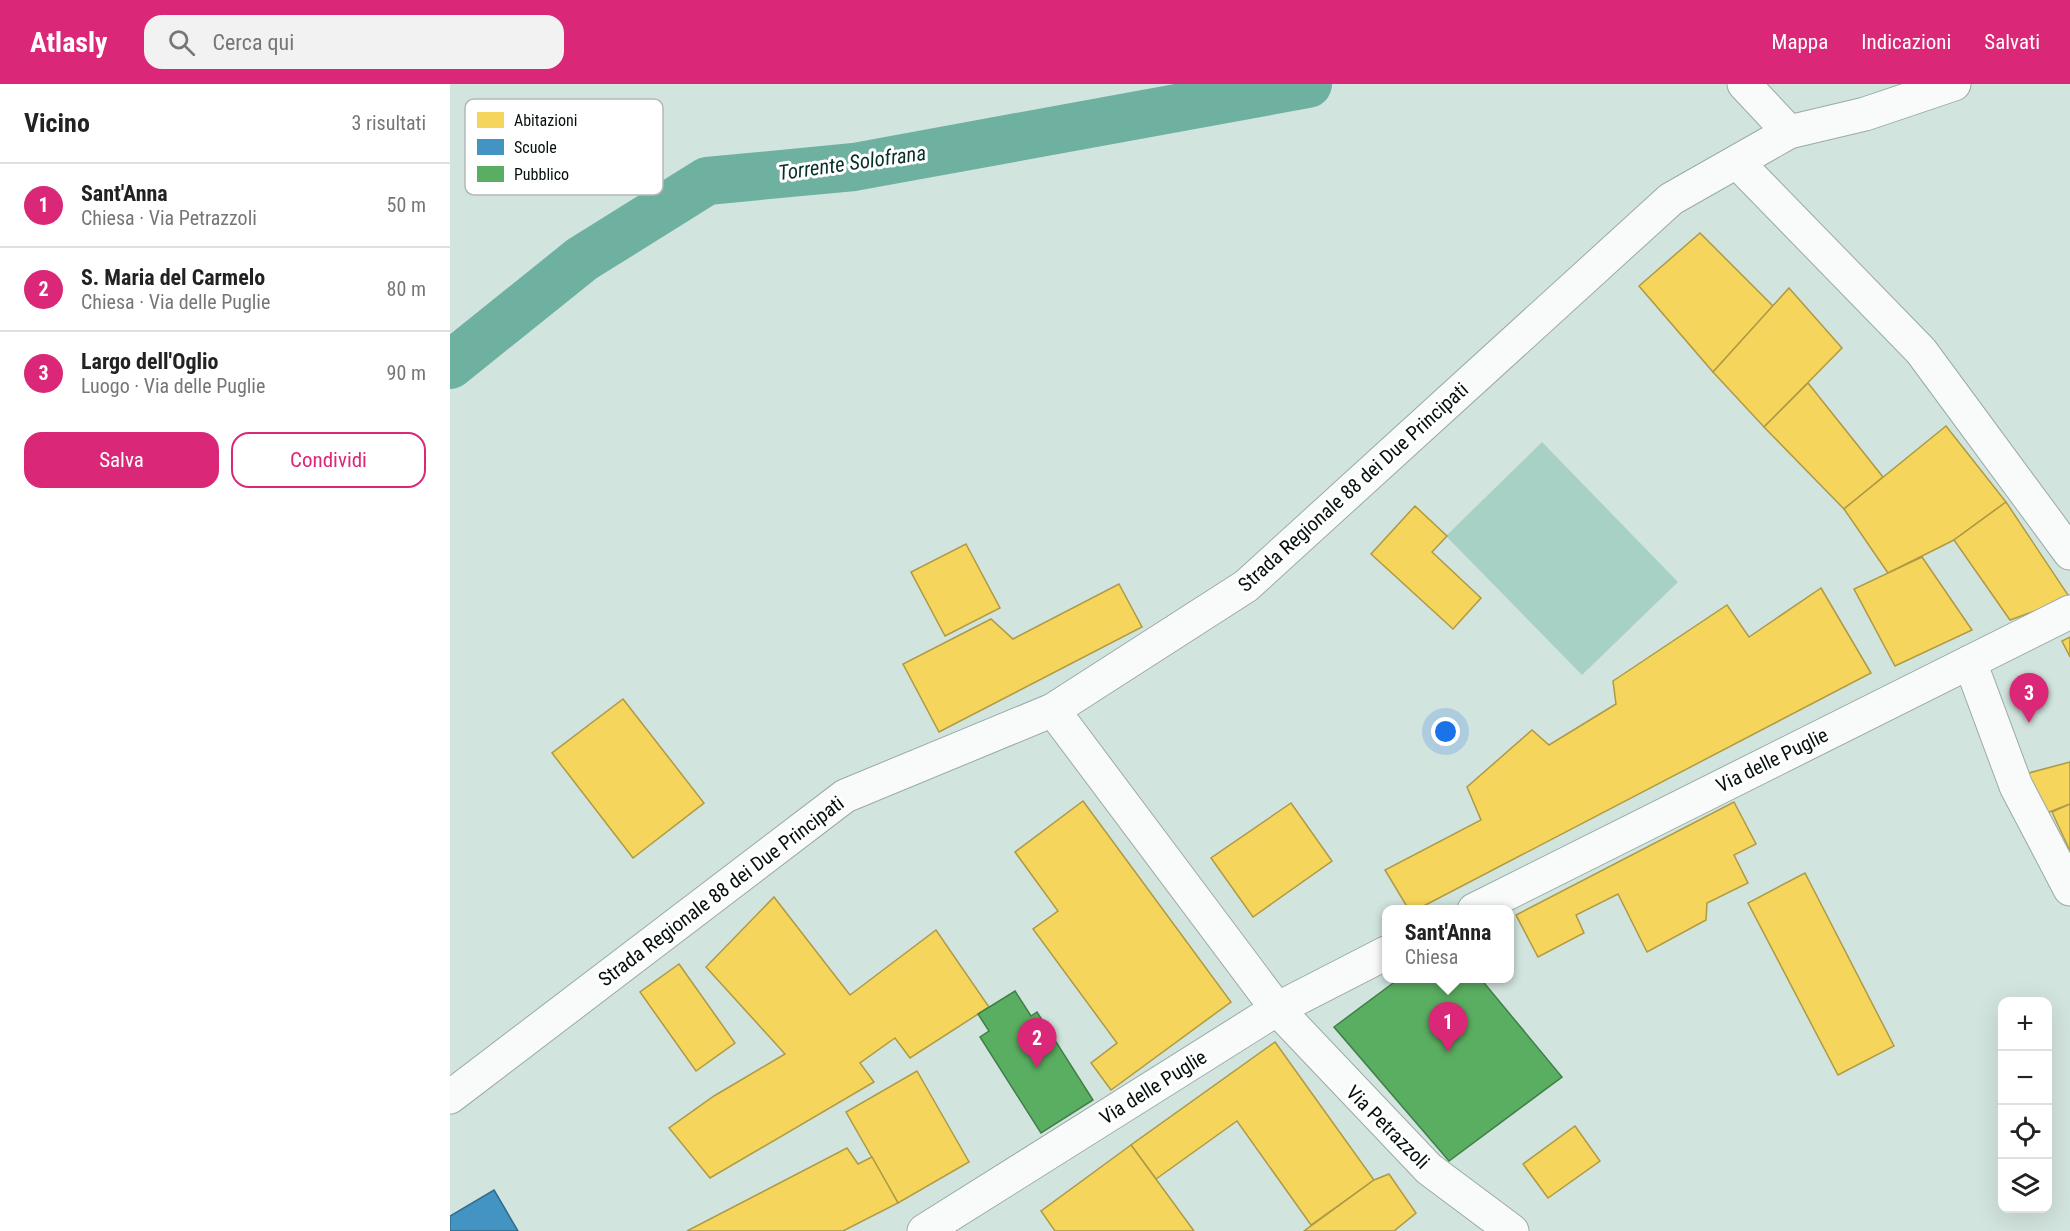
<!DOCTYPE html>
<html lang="it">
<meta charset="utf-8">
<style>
:root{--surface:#fff;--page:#f2f2f2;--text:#222;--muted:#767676;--line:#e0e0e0;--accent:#db2777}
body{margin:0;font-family:"Roboto Condensed",sans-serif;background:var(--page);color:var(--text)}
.controls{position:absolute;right:18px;bottom:18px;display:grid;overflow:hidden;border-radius:12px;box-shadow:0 6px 24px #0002}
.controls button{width:54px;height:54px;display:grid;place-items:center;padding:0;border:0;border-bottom:2px solid var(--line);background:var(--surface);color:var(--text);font:30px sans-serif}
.you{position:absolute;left:996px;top:648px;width:21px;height:21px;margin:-15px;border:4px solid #fff;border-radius:50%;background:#1a73e8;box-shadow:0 0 0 9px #1a73e833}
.badge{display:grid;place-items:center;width:39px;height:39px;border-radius:50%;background:var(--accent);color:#fff;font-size:20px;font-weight:700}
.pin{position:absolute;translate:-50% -50px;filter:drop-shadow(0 2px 3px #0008)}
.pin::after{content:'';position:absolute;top:32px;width:21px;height:18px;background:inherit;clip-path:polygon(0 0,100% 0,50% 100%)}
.popup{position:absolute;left:932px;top:821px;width:132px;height:78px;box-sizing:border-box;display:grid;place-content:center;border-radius:12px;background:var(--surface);filter:drop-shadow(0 2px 4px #0005);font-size:20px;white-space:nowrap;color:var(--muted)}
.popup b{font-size:22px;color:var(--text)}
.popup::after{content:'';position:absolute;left:50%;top:100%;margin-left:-12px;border:12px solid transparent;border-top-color:var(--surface)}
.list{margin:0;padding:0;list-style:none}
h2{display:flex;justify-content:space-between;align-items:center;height:78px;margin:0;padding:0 24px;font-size:26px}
h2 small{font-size:20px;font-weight:400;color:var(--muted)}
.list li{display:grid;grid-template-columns:39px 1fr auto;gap:18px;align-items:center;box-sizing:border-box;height:84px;padding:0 24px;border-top:2px solid var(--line)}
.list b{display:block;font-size:22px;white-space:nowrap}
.list p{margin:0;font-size:20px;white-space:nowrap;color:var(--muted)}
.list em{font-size:20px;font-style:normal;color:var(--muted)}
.actions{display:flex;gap:12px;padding:18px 24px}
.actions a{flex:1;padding:14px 0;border:2px solid var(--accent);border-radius:18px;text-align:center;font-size:21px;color:var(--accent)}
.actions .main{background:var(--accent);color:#fff}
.icon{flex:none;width:33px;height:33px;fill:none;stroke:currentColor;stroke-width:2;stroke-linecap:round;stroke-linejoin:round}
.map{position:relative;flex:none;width:1620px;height:1147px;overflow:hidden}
header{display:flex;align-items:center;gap:36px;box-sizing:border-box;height:84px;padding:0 30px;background:var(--accent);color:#fff}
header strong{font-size:28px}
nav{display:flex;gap:33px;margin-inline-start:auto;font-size:21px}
.search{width:420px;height:54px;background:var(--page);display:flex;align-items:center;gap:15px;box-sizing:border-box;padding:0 21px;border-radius:18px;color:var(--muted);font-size:22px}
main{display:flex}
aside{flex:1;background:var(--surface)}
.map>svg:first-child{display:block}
.green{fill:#a8d1c5}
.homes{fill:#f6d55c;stroke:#ae9a45;stroke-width:1.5}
.schools{fill:#4393c3;stroke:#306c8d;stroke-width:1.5}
.public{fill:#5aae61;stroke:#407f48;stroke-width:1.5}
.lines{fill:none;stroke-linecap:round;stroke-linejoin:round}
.canal{stroke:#6eb1a1;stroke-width:48}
.minor-casing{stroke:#9baaa5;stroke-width:35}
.major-casing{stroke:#9baaa5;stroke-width:35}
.minor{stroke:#f8fbfa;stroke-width:33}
.major{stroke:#f8fbfa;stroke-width:33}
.labels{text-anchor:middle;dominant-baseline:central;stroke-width:6;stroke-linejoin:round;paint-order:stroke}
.street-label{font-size:20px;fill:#05110e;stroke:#fff}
.water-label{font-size:21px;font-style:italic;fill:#063128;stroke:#fff}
.key{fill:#fff;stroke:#b4b8b7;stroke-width:1.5}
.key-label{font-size:16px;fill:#05110e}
</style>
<header>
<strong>Atlasly</strong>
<div class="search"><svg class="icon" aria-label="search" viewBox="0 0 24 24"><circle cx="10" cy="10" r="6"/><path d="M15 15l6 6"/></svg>Cerca qui</div>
<nav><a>Mappa</a><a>Indicazioni</a><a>Salvati</a></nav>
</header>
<main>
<aside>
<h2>Vicino<small>3 risultati</small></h2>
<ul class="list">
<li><span class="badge">1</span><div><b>Sant'Anna</b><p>Chiesa · Via Petrazzoli</p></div><em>50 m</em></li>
<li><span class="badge">2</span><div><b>S. Maria del Carmelo</b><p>Chiesa · Via delle Puglie</p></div><em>80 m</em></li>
<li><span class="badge">3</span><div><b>Largo dell'Oglio</b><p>Luogo · Via delle Puglie</p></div><em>90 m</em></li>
</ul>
<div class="actions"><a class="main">Salva</a><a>Condividi</a></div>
</aside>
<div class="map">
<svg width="1620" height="1147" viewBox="0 0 1620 1147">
<rect width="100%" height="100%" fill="#d2e4de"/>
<polygon class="green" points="1092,358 1228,498 1132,591 996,452"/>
<g class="homes">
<polygon points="1250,149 1323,222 1263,288 1189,202"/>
<polygon points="1339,204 1392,264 1314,343 1263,288"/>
<polygon points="1358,299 1433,393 1394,425 1314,343"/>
<polygon points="1496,342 1556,418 1504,456 1438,489 1394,425"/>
<polygon points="1556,418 1620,514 1560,536 1504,456"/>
<polygon points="965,422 997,452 982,468 1031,514 1003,545 921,470"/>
<polygon points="516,460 550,524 495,552 461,488"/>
<polygon points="1472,473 1522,546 1445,582 1404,505"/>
<polygon points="669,500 692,543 489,648 453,580 541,535 563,555"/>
<polygon points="1371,504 1421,589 966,826 959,826 935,786 1031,736 1017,703 1082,646 1099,661 1166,620 1163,597 1277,521 1299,553"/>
<polygon points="1620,553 1620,573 1612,557"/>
<polygon points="173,615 254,719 183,774 102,669"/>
<polygon points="1620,678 1620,720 1594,730 1575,690"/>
<polygon points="633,717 781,918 661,1006 641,979 667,959 583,845 608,827 565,768"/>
<polygon points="1284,718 1306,760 1284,771 1298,799 1257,819 1256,836 1197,868 1168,810 1126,831 1134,849 1088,873 1066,831"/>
<polygon points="841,719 882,777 803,833 761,774"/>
<polygon points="1620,720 1620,767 1602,728"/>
<polygon points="1355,789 1444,962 1388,991 1298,819"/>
<polygon points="324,813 400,911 486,846 539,923 460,974 445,954 410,979 424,998 260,1094 219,1044 264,1012 335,970 256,883"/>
<polygon points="229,880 285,959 246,987 190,908"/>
<polygon points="825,958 924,1096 861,1141 787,1037 706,1095 681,1061"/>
<polygon points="467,987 519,1078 448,1119 396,1028"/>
<polygon points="1125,1042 1150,1077 1098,1114 1073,1080"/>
<polygon points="681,1061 744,1147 605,1147 591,1127"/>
<polygon points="397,1064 408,1080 422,1073 448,1119 393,1147 237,1147"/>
<polygon points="939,1090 966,1129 944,1147 854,1147 924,1096"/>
</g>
<polygon class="schools" points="44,1106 68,1147 0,1147 0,1132"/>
<g class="public">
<polygon points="950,894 1030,894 1112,993 999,1077 884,943"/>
<polygon points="565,907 581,932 587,928 643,1016 591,1049 530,953 539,947 528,930"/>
</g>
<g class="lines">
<polyline class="canal" points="0,281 132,175 257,97 404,83 858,0"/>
<g class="minor-casing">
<g id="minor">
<polyline points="1294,0 1339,48"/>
<polyline points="1287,78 1471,267 1620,469"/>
<polyline points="1520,578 1566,702 1620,805"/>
<polyline points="603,626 827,925 979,1085 1062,1147"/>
<polyline points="1024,826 1620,528"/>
<polyline points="474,1147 827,925 936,869"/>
</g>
</g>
<g class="major-casing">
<polyline id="major" points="0,1013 395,712 603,626 796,502 1221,115 1339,48 1415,30 1504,0"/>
</g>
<use href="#minor" class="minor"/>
<use href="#major" class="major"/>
</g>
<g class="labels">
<g class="street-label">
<text transform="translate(903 403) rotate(-42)">Strada Regionale 88 dei Due Principati</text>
<text transform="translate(1322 676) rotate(-26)">Via delle Puglie</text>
<text transform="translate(271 807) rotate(-37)">Strada Regionale 88 dei Due Principati</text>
<text transform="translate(703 1003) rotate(-32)">Via delle Puglie</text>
<text transform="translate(938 1043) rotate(45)">Via Petrazzoli</text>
</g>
<g class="water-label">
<text transform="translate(402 79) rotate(-8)">Torrente Solofrana</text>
</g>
</g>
<rect x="15" y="15" width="198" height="96" rx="9" class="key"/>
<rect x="27" y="28" width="27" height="16" fill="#f6d55c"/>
<rect x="27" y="55" width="27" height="16" fill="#4393c3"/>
<rect x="27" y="82" width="27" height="16" fill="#5aae61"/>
<g class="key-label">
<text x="64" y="42">Abitazioni</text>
<text x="64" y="69">Scuole</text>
<text x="64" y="96">Pubblico</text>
</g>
</svg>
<div class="controls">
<button>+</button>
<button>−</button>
<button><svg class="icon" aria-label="locate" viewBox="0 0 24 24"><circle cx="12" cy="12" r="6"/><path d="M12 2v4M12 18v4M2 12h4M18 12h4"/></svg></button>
<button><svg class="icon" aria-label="layers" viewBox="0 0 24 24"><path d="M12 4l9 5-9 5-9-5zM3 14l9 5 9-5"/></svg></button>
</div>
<div class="you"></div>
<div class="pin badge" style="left:998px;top:968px">1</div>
<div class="popup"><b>Sant'Anna</b>Chiesa</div>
<div class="pin badge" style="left:587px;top:984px">2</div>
<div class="pin badge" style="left:1579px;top:639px">3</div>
</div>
</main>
